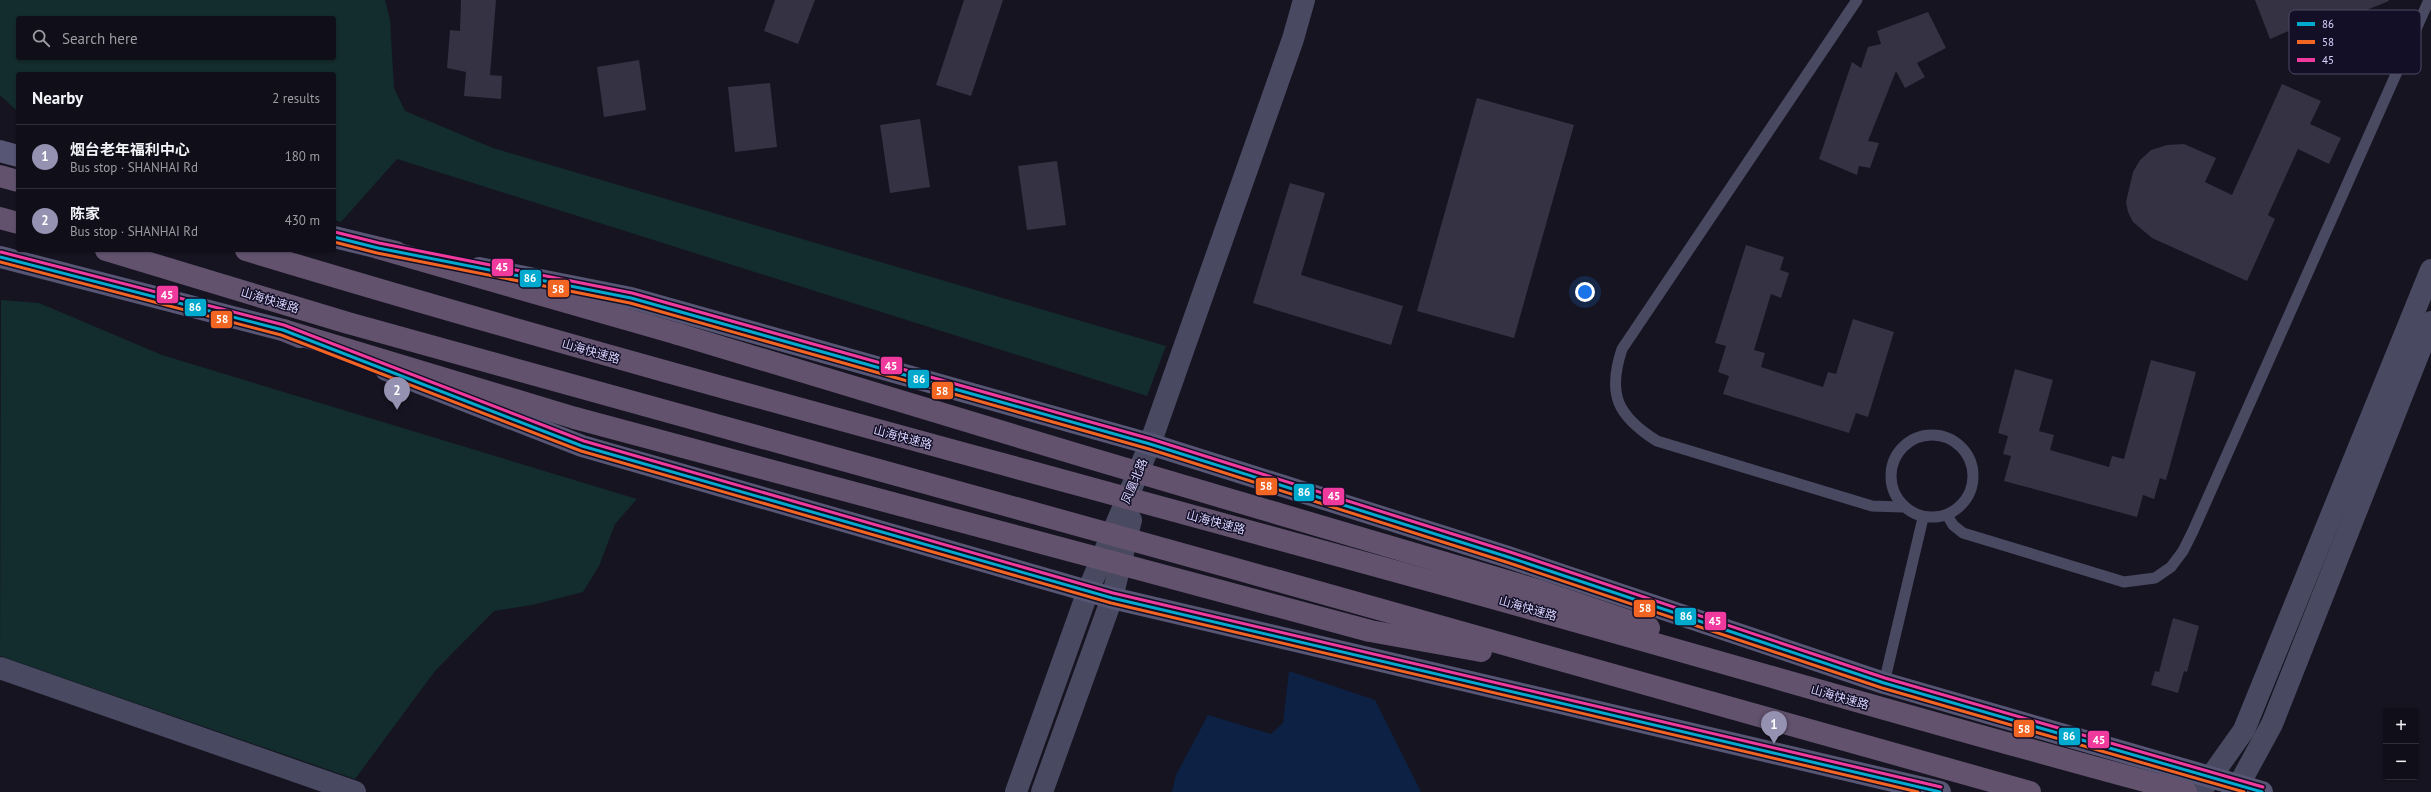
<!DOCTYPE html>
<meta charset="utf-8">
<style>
:root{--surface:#100f19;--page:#191822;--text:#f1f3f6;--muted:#9c9ca2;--line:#302f38;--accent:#9591b1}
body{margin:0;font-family:"PT Sans","Noto Sans SC",sans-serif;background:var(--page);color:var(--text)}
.controls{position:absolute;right:12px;bottom:12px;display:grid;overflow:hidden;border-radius:4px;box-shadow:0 1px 3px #0004}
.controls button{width:36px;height:36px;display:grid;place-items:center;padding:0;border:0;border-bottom:1px solid var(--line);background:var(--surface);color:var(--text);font:20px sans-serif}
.you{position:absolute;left:1585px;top:292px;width:14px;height:14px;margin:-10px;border:3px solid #fff;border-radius:50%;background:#1a73e8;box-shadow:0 0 0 6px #1a73e833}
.badge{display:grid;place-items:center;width:26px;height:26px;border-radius:50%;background:var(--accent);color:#fff;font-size:13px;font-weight:700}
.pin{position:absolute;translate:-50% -33px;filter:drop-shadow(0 1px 2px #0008)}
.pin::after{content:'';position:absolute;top:21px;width:14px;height:12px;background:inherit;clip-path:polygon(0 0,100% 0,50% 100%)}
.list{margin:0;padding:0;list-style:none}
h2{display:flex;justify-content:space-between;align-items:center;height:52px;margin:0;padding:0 16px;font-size:17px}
h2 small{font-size:13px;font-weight:400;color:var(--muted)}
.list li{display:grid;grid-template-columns:26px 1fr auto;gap:12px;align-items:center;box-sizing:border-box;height:64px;padding:0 16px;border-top:1px solid var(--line)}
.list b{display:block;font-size:15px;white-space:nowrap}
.list p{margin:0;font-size:13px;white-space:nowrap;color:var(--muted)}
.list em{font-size:13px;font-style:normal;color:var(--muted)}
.icon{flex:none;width:22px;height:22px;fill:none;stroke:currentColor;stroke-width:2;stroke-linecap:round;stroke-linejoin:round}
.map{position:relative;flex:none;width:2431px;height:792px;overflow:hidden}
.search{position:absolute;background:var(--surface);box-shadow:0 1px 3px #0004;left:16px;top:16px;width:320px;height:44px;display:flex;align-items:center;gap:10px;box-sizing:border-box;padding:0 14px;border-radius:4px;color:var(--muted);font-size:15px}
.panel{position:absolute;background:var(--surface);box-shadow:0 1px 3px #0004;left:16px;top:72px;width:320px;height:180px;border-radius:4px}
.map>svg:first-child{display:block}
.green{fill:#132c2d;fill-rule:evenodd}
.water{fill:#0d2144}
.building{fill:#343243}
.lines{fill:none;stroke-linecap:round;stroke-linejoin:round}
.service{stroke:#4a4962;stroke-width:11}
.minor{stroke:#4a4962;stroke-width:22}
.tertiary{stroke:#4a4962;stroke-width:22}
.secondary{stroke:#575674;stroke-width:22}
.trunk{stroke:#62526e;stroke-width:22}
.trunk-bridge{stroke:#62526e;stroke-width:22}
.bus-1-casing{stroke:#130f26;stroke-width:6}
.bus-2-casing{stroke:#130f26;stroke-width:6}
.bus-3-casing{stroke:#130f26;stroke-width:6}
.bus-1{stroke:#00a9ce;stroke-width:3}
.bus-2{stroke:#f26522;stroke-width:3}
.bus-3{stroke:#f13a9d;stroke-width:3}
.labels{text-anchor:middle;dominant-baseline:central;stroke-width:3;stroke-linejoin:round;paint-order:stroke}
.street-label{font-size:12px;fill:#d9d4ff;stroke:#130f26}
.key{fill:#130f26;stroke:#4e4a67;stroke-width:1}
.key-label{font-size:11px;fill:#d9d4ff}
.line-badge{stroke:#130f26;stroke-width:1.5}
.badge-label{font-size:11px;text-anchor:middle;font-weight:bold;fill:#fff}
</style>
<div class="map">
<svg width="2431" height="792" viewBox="0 0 2431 792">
<rect width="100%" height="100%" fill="#161421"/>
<g class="green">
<path d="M 0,0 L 385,0 L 390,20 L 394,88 L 405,111 L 493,148 L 1166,346 L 1147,396 L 397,159 L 341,222 L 334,220 L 334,74 L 18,74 L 18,112 L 0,95 ZM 18,18 L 334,18 L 334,58 L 18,58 Z"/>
<polygon points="1,300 39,303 162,355 637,499 615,524 599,566 583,592 532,605 494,611 435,671 355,779 0,656"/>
</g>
<polygon class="water" points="1289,671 1375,700 1421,792 1172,792 1176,775 1208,715 1271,734 1283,723"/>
<g class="building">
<polygon points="461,0 496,0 490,75 502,76 501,99 464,96 466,72 447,68 450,30 460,31"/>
<polygon points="775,0 815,0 798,44 764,31"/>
<polygon points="964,0 1003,0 971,96 936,85"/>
<polygon points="2255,0 2388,0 2389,1 2321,28 2317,19 2270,39"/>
<polygon points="1928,12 1946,48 1917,63 1925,77 1905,88 1896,71 1868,141 1879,143 1870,168 1859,166 1857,175 1819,159 1852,62 1861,68 1868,47 1881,44 1877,31"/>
<polygon points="639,60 646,110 604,117 597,67"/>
<polygon points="770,83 777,147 735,152 728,87"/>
<polygon points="2282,84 2321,101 2310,124 2341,138 2329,164 2298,149 2268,215 2275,219 2247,281 2152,238 2133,222 2128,212 2126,202 2133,172 2140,160 2151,150 2167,145 2184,144 2216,158 2205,182 2232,195"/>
<polygon points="1477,98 1574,125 1514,338 1417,311"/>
<polygon points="920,119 930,187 890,193 880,125"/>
<polygon points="1057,161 1066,225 1027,230 1018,166"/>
<polygon points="1290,183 1325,193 1301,275 1403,306 1391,345 1253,303"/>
<polygon points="1746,245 1784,257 1780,270 1789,273 1781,298 1771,294 1754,350 1765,353 1761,367 1823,387 1828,372 1836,374 1853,319 1894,332 1868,417 1856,413 1849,433 1723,394 1729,376 1718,372 1726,346 1715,343"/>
<polygon points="2151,360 2196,372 2166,480 2160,478 2154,499 2143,495 2137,517 2004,481 2011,456 2003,454 2008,436 1998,433 2015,369 2053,380 2039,431 2054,435 2050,450 2109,467 2112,456 2124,459"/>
<polygon points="2173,618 2199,626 2187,672 2184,671 2178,693 2151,685 2155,671 2159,672"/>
</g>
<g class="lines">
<g class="service">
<path d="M 1857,0 L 1622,349 C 1607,394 1617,416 1657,441 L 1872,506 L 1902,507"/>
<circle cx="1932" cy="476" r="41"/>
<polyline points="1947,515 1953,525 1963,533 2124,582 2155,578 2171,567 2183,551 2193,531 2429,0"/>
<polyline points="1884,683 1923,518"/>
</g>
<g class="minor">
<polyline points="1150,444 1293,39 1304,0"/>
<polyline points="0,668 355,792"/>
</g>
<g class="tertiary">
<polyline points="1016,792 1088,591 1150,444"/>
<polyline points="1042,792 1112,598 1131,520"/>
<polyline points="2200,792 2244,730 2431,270"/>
<polyline points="2235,792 2272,724 2431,322"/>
</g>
<g class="secondary">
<polyline points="0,151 18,156"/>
<polyline points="334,237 396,252"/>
<polyline points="0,257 283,330 300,337"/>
<polyline points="479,268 631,298 1150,444 1508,557 1884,683 2262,792"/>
<polyline points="386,370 582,446 1112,598 1940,792"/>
</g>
<g class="trunk">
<polyline points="0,176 18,181"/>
<polyline points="0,218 18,223"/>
<polyline points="378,248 678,334"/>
<polyline points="283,330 575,418"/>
</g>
<g class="trunk-bridge">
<polyline points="106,250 348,323 1229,567 2030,792"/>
<path d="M 246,250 C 634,367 1025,469 1416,577 C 1673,647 1929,724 2186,792"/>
<polyline points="678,334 1086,457 1537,590 1649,628"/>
<polyline points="575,418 1370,631 1481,651"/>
</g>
<g class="bus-1-casing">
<g id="bus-1">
<polyline points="334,237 378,248 631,298 1150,444 1508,557 1884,683 2262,792"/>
<polyline points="0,257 283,330 582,446 1112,598 1940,792"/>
</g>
</g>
<g class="bus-2-casing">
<g id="bus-2">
<polyline points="334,242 377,253 630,303 1149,449 1506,562 1882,688 2244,792"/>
<polyline points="0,262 281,335 581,451 1111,603 1918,792"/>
</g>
</g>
<g class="bus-3-casing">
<g id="bus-3">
<polyline points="335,232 379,243 632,293 1151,439 1510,552 1885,678 2263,787"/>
<polyline points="1,252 284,325 584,441 1113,593 1941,787"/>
</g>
</g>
<use href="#bus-1" class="bus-1"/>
<use href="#bus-2" class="bus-2"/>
<use href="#bus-3" class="bus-3"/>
</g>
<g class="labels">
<g class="street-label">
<text transform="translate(270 300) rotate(17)">山海快速路</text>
<text transform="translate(591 351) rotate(16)">山海快速路</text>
<text transform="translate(903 437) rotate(15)">山海快速路</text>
<text transform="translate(1134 481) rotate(-67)">凤凰北路</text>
<text transform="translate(1216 522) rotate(15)">山海快速路</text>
<text transform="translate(1528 608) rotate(16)">山海快速路</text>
<text transform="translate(1840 697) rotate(16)">山海快速路</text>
</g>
</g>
<rect x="2289" y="10" width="132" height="64" rx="6" class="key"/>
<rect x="2297" y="22" width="18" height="4" fill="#00a9ce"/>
<rect x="2297" y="40" width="18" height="4" fill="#f26522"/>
<rect x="2297" y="58" width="18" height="4" fill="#f13a9d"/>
<g class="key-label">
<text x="2322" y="28">86</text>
<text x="2322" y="46">58</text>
<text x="2322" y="64">45</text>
</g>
<g class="line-badge">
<rect x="491" y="258" width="23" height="19" rx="4" fill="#f13a9d"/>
<rect x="519" y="269" width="23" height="19" rx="4" fill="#00a9ce"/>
<rect x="547" y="279" width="23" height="19" rx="4" fill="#f26522"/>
<rect x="156" y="285" width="23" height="19" rx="4" fill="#f13a9d"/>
<rect x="184" y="298" width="23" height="19" rx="4" fill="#00a9ce"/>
<rect x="210" y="310" width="23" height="19" rx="4" fill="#f26522"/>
<rect x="880" y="356" width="23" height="19" rx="4" fill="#f13a9d"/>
<rect x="907" y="369" width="23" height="20" rx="4" fill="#00a9ce"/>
<rect x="931" y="381" width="23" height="19" rx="4" fill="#f26522"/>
<rect x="1255" y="477" width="23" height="19" rx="4" fill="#f26522"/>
<rect x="1293" y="483" width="22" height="19" rx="4" fill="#00a9ce"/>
<rect x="1322" y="487" width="23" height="19" rx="4" fill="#f13a9d"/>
<rect x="1633" y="599" width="23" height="19" rx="4" fill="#f26522"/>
<rect x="1674" y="607" width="23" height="19" rx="4" fill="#00a9ce"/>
<rect x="1704" y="611" width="23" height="20" rx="4" fill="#f13a9d"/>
<rect x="2013" y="719" width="22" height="19" rx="4" fill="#f26522"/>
<rect x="2058" y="727" width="23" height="19" rx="4" fill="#00a9ce"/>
<rect x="2087" y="730" width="23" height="19" rx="4" fill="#f13a9d"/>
</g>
<g class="badge-label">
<text x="502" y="271">45</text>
<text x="530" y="282">86</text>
<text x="558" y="293">58</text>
<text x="167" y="299">45</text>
<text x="195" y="311">86</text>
<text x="222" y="323">58</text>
<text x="891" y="370">45</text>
<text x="919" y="383">86</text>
<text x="942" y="395">58</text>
<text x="1266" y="490">58</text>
<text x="1304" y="496">86</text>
<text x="1334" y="500">45</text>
<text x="1645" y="612">58</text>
<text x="1686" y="620">86</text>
<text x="1715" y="625">45</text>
<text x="2024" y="733">58</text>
<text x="2069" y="740">86</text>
<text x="2099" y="744">45</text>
</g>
</svg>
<div class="controls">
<button>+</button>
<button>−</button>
</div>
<div class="you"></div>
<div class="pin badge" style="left:1774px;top:744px">1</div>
<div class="pin badge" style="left:397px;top:410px">2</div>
<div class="search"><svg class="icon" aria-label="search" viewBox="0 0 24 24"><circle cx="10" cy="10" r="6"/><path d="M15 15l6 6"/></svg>Search here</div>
<section class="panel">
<h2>Nearby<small>2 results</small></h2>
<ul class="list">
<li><span class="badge">1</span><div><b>烟台老年福利中心</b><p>Bus stop · SHANHAI Rd</p></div><em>180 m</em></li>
<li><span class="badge">2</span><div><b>陈家</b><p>Bus stop · SHANHAI Rd</p></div><em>430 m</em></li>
</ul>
</section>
</div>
